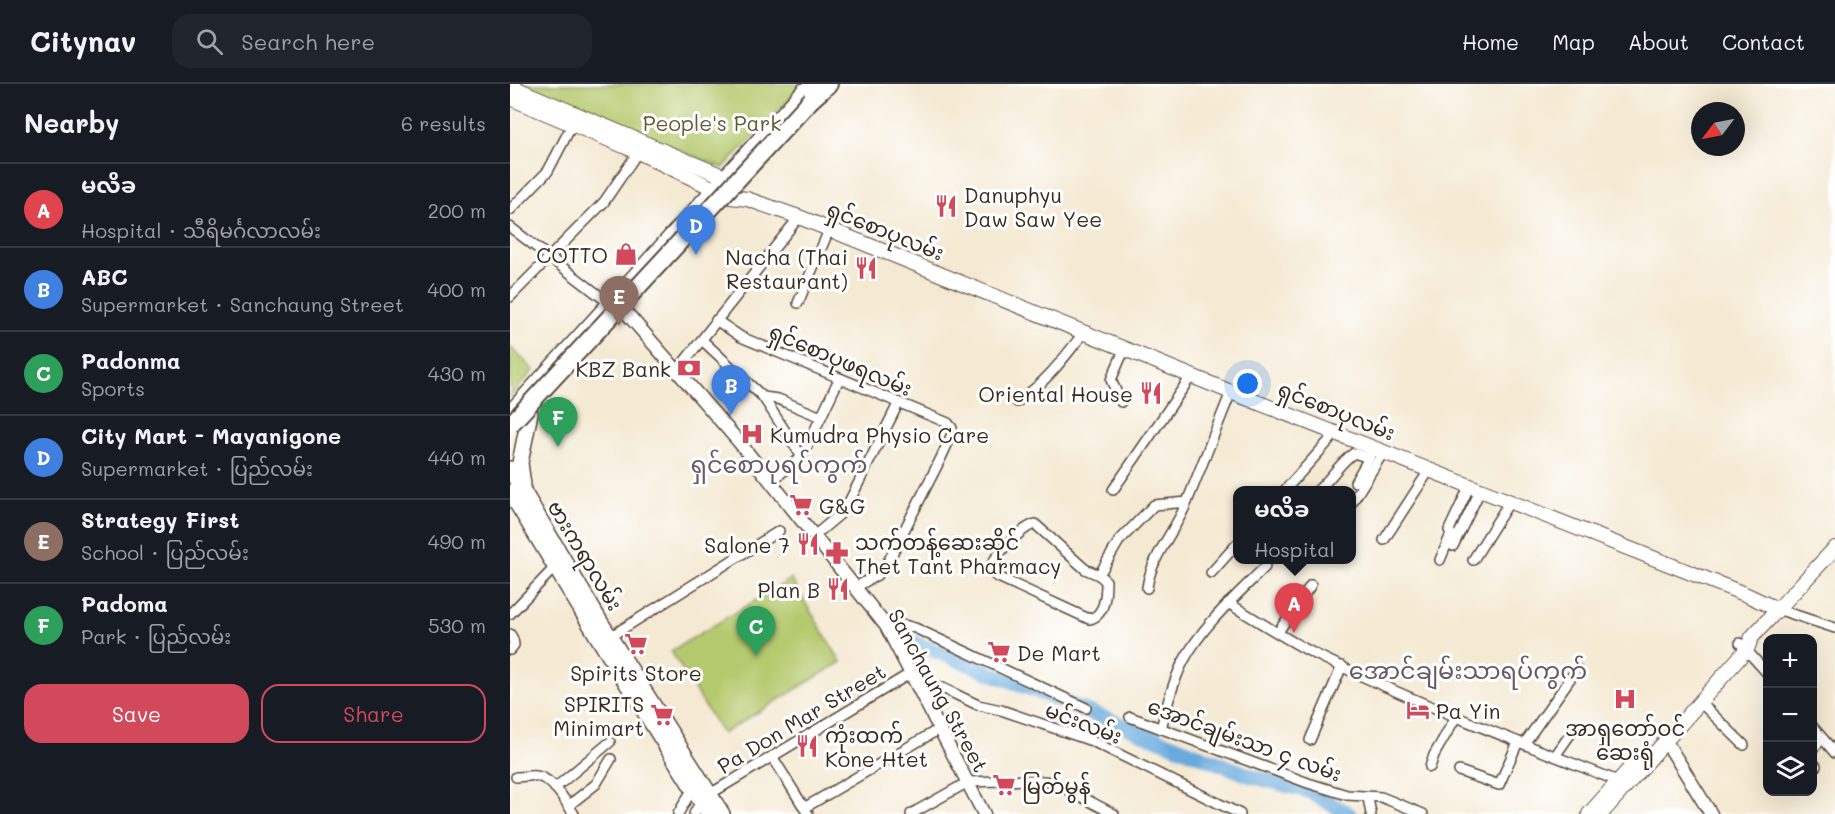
<!DOCTYPE html>
<meta charset="utf-8">
<style>
:root{--surface:#171b24;--page:#20242c;--text:#f1f3f6;--muted:#9ea1a6;--line:#363941;--accent:#d1495b}
body{margin:0;font-family:Mali,"Noto Sans Myanmar",sans-serif;background:var(--page);color:var(--text)}
.controls{position:absolute;right:18px;bottom:18px;display:grid;overflow:hidden;border-radius:12px;box-shadow:0 6px 24px #0002}
.controls button{width:54px;height:54px;display:grid;place-items:center;padding:0;border:0;border-bottom:2px solid var(--line);background:var(--surface);color:var(--text);font:30px sans-serif}
.compass{position:absolute;left:1181px;top:18px;width:54px;height:54px;border-radius:50%;background:var(--surface);box-shadow:0 6px 24px #0002;rotate:238deg}
.you{position:absolute;left:738px;top:300px;width:21px;height:21px;margin:-15px;border:4px solid #fff;border-radius:50%;background:#1a73e8;box-shadow:0 0 0 9px #1a73e833}
.badge{display:grid;place-items:center;width:39px;height:39px;border-radius:50%;background:var(--accent);color:#fff;font-size:20px;font-weight:700}
.pin{position:absolute;translate:-50% -50px;filter:drop-shadow(0 2px 3px #0008)}
.pin::after{content:'';position:absolute;top:32px;width:21px;height:18px;background:inherit;clip-path:polygon(0 0,100% 0,50% 100%)}
.popup{position:absolute;left:723px;top:402px;width:123px;height:78px;box-sizing:border-box;display:grid;place-content:center;border-radius:12px;background:var(--surface);filter:drop-shadow(0 2px 4px #0005);font-size:20px;white-space:nowrap;color:var(--muted)}
.popup b{font-size:22px;color:var(--text)}
.popup::after{content:'';position:absolute;left:50%;top:100%;margin-left:-12px;border:12px solid transparent;border-top-color:var(--surface)}
.list{margin:0;padding:0;list-style:none}
h2{display:flex;justify-content:space-between;align-items:center;height:78px;margin:0;padding:0 24px;font-size:26px}
h2 small{font-size:20px;font-weight:400;color:var(--muted)}
.list li{display:grid;grid-template-columns:39px 1fr auto;gap:18px;align-items:center;box-sizing:border-box;height:84px;padding:0 24px;border-top:2px solid var(--line)}
.list b{display:block;font-size:22px;white-space:nowrap}
.list p{margin:0;font-size:20px;white-space:nowrap;color:var(--muted)}
.list em{font-size:20px;font-style:normal;color:var(--muted)}
.actions{display:flex;gap:12px;padding:18px 24px}
.actions a{flex:1;padding:14px 0;border:2px solid var(--accent);border-radius:18px;text-align:center;font-size:21px;color:var(--accent)}
.actions .main{background:var(--accent);color:#fff}
.icon{flex:none;width:33px;height:33px;fill:none;stroke:currentColor;stroke-width:2;stroke-linecap:round;stroke-linejoin:round}
.map{position:relative;flex:none;width:1325px;height:730px;overflow:hidden}
header{display:flex;align-items:center;gap:36px;box-sizing:border-box;height:84px;padding:0 30px;background:var(--surface);border-bottom:2px solid var(--line)}
header strong{font-size:28px}
nav{display:flex;gap:33px;margin-inline-start:auto;font-size:21px}
.search{width:420px;height:54px;background:var(--page);display:flex;align-items:center;gap:15px;box-sizing:border-box;padding:0 21px;border-radius:18px;color:var(--muted);font-size:22px}
main{display:flex}
aside{flex:1;background:var(--surface)}
.map>svg:first-child{display:block}
.green{fill:#b5ca6e;stroke:#787a46;stroke-width:1.5}
.lines{fill:none;stroke-linecap:round;stroke-linejoin:round}
.river{stroke:#69aadd;stroke-width:15}
.minor-casing{stroke:#574739;stroke-width:12}
.tertiary-casing{stroke:#574739;stroke-width:15}
.secondary-casing{stroke:#574739;stroke-width:16}
.primary-casing{stroke:#574739;stroke-width:18}
.trunk-casing{stroke:#574739;stroke-width:20}
.minor{stroke:#fff;stroke-width:9}
.tertiary{stroke:#fff;stroke-width:12}
.secondary{stroke:#fff;stroke-width:14}
.primary{stroke:#fff;stroke-width:15}
.trunk{stroke:#fff;stroke-width:16}
.trunk-bridge-casing{stroke:#574739;stroke-width:20;stroke-linecap:butt}
.trunk-bridge{stroke:#fff;stroke-width:16}
.labels{text-anchor:middle;dominant-baseline:central;stroke-width:6;stroke-linejoin:round;paint-order:stroke}
.park-label{font-size:21px;fill:#605a36;stroke:#fff}
.poi-label{font-size:21px;fill:#3b2a1e;stroke:#fff;text-anchor:start}
.street-label{font-size:21px;fill:#3b2a1e;stroke:#fff}
.quarter-label{font-size:24px;fill:#675a63;stroke:#fff}
</style>
<header>
<strong>Citynav</strong>
<div class="search"><svg class="icon" aria-label="search" viewBox="0 0 24 24"><circle cx="10" cy="10" r="6"/><path d="M15 15l6 6"/></svg>Search here</div>
<nav><a>Home</a><a>Map</a><a>About</a><a>Contact</a></nav>
</header>
<main>
<aside>
<h2>Nearby<small>6 results</small></h2>
<ul class="list">
<li><span class="badge" style="background:#e0444e">A</span><div><b>မလိခ</b><p>Hospital · သီရိမင်္ဂလာလမ်း</p></div><em>200 m</em></li>
<li><span class="badge" style="background:#3f7fe0">B</span><div><b>ABC</b><p>Supermarket · Sanchaung Street</p></div><em>400 m</em></li>
<li><span class="badge" style="background:#2e9e5b">C</span><div><b>Padonma</b><p>Sports</p></div><em>430 m</em></li>
<li><span class="badge" style="background:#3f7fe0">D</span><div><b>City Mart - Mayanigone</b><p>Supermarket · ပြည်လမ်း</p></div><em>440 m</em></li>
<li><span class="badge" style="background:#8d6e63">E</span><div><b>Strategy First</b><p>School · ပြည်လမ်း</p></div><em>490 m</em></li>
<li><span class="badge" style="background:#2e9e5b">F</span><div><b>Padoma</b><p>Park · ပြည်လမ်း</p></div><em>530 m</em></li>
</ul>
<div class="actions"><a class="main">Save</a><a>Share</a></div>
</aside>
<div class="map">
<svg width="1325" height="730" viewBox="0 0 1325 730">
<rect width="100%" height="100%" fill="#fff"/>
<filter id="ink" filterUnits="userSpaceOnUse"><feTurbulence type="fractalNoise" baseFrequency=".0167" numOctaves="2"/><feDisplacementMap in="SourceGraphic" scale="12" xChannelSelector="R" yChannelSelector="G"/><feConvolveMatrix kernelMatrix="1 2 1 2 8 2 1 2 1" color-interpolation-filters="sRGB"/></filter>
<filter id="wash" filterUnits="userSpaceOnUse"><feTurbulence type="fractalNoise" baseFrequency=".008" numOctaves="4" result="noise"/><feDisplacementMap in="SourceGraphic" scale="24" xChannelSelector="R" yChannelSelector="G"/><feGaussianBlur stdDeviation="1.35" result="paint"/><feColorMatrix in="noise" values="0 0 0 0 0 0 0 0 0 0 0 0 0 0 0 0 0 1.4 0 .05"/><feComposite in="paint" operator="in"/></filter>
<g filter="url(#wash)">
<rect width="100%" height="100%" fill="#f4e9d2"/>
<g class="green">
<polygon points="10,0 294,0 213,84"/>
<polygon points="0,263 24,286 0,313"/>
<polygon points="281,495 331,578 212,650 161,567"/>
</g>
<g class="lines">
<polyline class="river" points="395,555 741,692 798,707 839,730"/>
</g>
</g>
<g filter="url(#ink)">
<g class="lines">
<g class="minor-casing">
<g id="minor">
<polyline points="0,126 38,87 62,41"/>
<polyline points="0,143 99,219"/>
<polyline points="0,213 94,118 128,68"/>
<polyline points="288,219 319,146"/>
<polyline points="206,236 231,253 438,339 442,344 442,350 431,374 377,480 367,491 344,504"/>
<polyline points="192,256 253,313 292,373"/>
<polyline points="166,288 289,133"/>
<polyline points="253,313 268,315 311,333"/>
<path d="M 507,318 C 536,299 554,274 575,247"/>
<polyline points="611,318 601,296 615,264"/>
<polyline points="261,397 292,373 329,295"/>
<polyline points="845,398 859,374"/>
<polyline points="603,406 682,291"/>
<polyline points="775,406 827,348"/>
<path d="M 808,406 C 821,395 830,378 844,369 L 859,374 L 864,363"/>
<polyline points="841,420 874,367"/>
<path d="M 525,440 L 575,485 L 589,491 L 596,497 C 596,511 595,532 579,535 L 486,492 L 480,486 C 481,474 513,443 525,440 Z"/>
<polyline points="304,452 335,426 388,320"/>
<polyline points="874,456 920,385"/>
<polyline points="943,462 971,405"/>
<polyline points="930,476 941,450 939,446 960,401"/>
<polyline points="963,476 1000,417"/>
<polyline points="701,489 727,460"/>
<polyline points="589,491 609,457 644,421 677,418 721,308"/>
<path d="M 637,504 C 641,472 665,448 677,418"/>
<path d="M 718,519 C 747,536 775,555 805,570 C 903,618 1006,657 1108,697"/>
<polyline points="1267,525 1325,544"/>
<polyline points="0,530 48,480"/>
<polyline points="376,542 394,541 405,544 576,624"/>
<polyline points="768,548 801,501"/>
<polyline points="0,550 3,555 4,561 0,566"/>
<polyline points="98,554 269,447"/>
<polyline points="1230,559 1258,590"/>
<polyline points="1191,619 1234,661"/>
<polyline points="620,633 798,699 837,711 871,713 913,730"/>
<polyline points="1302,642 1325,669"/>
<path d="M 651,645 C 656,624 663,598 673,578 C 692,542 726,512 755,483"/>
<polyline points="800,656 832,582"/>
<polyline points="1014,660 1067,585"/>
<polyline points="1302,665 1313,655"/>
<polyline points="262,672 298,730"/>
<polyline points="1045,672 1064,645"/>
<polyline points="1302,677 1306,682"/>
<polyline points="920,683 924,671 946,633"/>
<polyline points="949,687 989,701 1008,658"/>
<path d="M 6,693 C 12,693 20,691 26,692 C 43,694 55,717 64,730"/>
<polyline points="45,704 100,658"/>
<polyline points="200,710 401,589 468,621 491,626 582,657 730,730"/>
<polyline points="858,714 861,730"/>
<polyline points="58,722 86,700 101,675"/>
<polyline points="294,724 431,644"/>
<polyline points="168,730 183,704"/>
<polyline points="184,730 191,717"/>
<polyline points="401,730 458,698 520,696 543,698 604,730"/>
</g>
</g>
<g class="tertiary-casing">
<g id="tertiary">
<polyline points="114,226 229,358 376,542 474,730"/>
<polyline points="1155,656 1201,730"/>
</g>
</g>
<g class="secondary-casing">
<g id="secondary">
<polyline points="0,2 215,93 224,100"/>
<polyline points="0,14 128,68 221,113 237,115 289,133 721,308 1237,511 1267,525"/>
<polyline points="1079,730 1129,674"/>
<polyline points="1091,730 1237,565 1242,553 1325,464"/>
</g>
</g>
<g class="primary-casing">
<g id="primary">
<polyline points="0,329 294,7 312,0"/>
<polyline points="0,385 89,536 212,730"/>
<polyline points="13,401 10,379 20,329"/>
<polyline points="0,408 91,558 199,730"/>
</g>
</g>
<g class="trunk-casing">
<polyline id="trunk" points="301,16 319,0"/>
</g>
<use href="#minor" class="minor"/>
<use href="#tertiary" class="tertiary"/>
<use href="#secondary" class="secondary"/>
<use href="#primary" class="primary"/>
<use href="#trunk" class="trunk"/>
<g class="trunk-bridge-casing">
<polyline id="trunk-bridge" points="0,341 301,16"/>
</g>
<use href="#trunk-bridge" class="trunk-bridge"/>
</g>
</g>
<defs>
<g id="restaurant-bare" transform="scale(1.8)"><path d="M-5-6h1v4h1v-4h1v4h1v-4h1v5L-1.5 .5V6h-2V.5L-5-1ZM5-6V6H3V1.5H1.5Q1.5-4 5-6Z" fill="#d1495b" stroke="#fff" stroke-width="2.5" paint-order="stroke"/></g>
<g id="shop-bare" transform="scale(1.8)"><path d="M-5-2.5h2.3a2.7 3.5 0 0 1 5.4 0H5L5.5 6h-11ZM-1.5-2.5h3a1.5 2.3 0 0 0-3 0Z" fill="#d1495b" stroke="#fff" stroke-width="2.5" paint-order="stroke"/></g>
<g id="bank-bare" transform="scale(1.8)"><path d="M-6-4H6V4H-6ZM0-2.3a2.3 2.3 0 1 0 0 4.6a2.3 2.3 0 1 0 0-4.6Z" fill="#d1495b" stroke="#fff" stroke-width="2.5" paint-order="stroke"/></g>
<g id="hospital-bare" transform="scale(1.8)"><path d="M-5-5h3v3.5h4V-5h3V5h-3V1.5h-4V5h-3Z" fill="#d1495b" stroke="#fff" stroke-width="2.5" paint-order="stroke"/></g>
<g id="supermarket-bare" transform="scale(1.8)"><path d="M-6-5.5h2.5l.6 2H6L4.5 2H-2.5L-4.4-4H-6ZM-1.5 3.2a1.3 1.3 0 1 0 .1 0ZM3 3.2a1.3 1.3 0 1 0 .1 0Z" fill="#d1495b" stroke="#fff" stroke-width="2.5" paint-order="stroke"/></g>
<g id="pharmacy-bare" transform="scale(1.8)"><path d="M-2-6h4v4h4v4h-4v4h-4v-4h-4v-4h4Z" fill="#d1495b" stroke="#fff" stroke-width="2.5" paint-order="stroke"/></g>
<g id="hotel-bare" transform="scale(1.8)"><path d="M-6-4.5h1.5V1H6V5H4.5V3h-9V5H-6ZM-4 0a1.8 1.8 0 1 1 3.6 0ZM.5 0V-2.5h3Q6-2.5 6 0Z" fill="#d1495b" stroke="#fff" stroke-width="2.5" paint-order="stroke"/></g>
</defs>
<g fill-rule="evenodd">
<use href="#restaurant-bare" x="436" y="122"/>
<use href="#shop-bare" x="116" y="170"/>
<use href="#restaurant-bare" x="356" y="184"/>
<use href="#bank-bare" x="179" y="284"/>
<use href="#restaurant-bare" x="641" y="309"/>
<use href="#hospital-bare" x="242" y="350"/>
<use href="#supermarket-bare" x="291" y="421"/>
<use href="#restaurant-bare" x="298" y="460"/>
<use href="#pharmacy-bare" x="327" y="469"/>
<use href="#restaurant-bare" x="328" y="505"/>
<use href="#supermarket-bare" x="126" y="560"/>
<use href="#supermarket-bare" x="489" y="568"/>
<use href="#hospital-bare" x="1115" y="615"/>
<use href="#hotel-bare" x="908" y="626"/>
<use href="#supermarket-bare" x="152" y="631"/>
<use href="#restaurant-bare" x="297" y="662"/>
<use href="#supermarket-bare" x="494" y="701"/>
</g>
<g class="labels">
<g class="park-label">
<text x="202" y="38">People's Park</text>
</g>
<g class="poi-label">
<text x="454" y="110">Danuphyu<tspan x="454" dy="24">Daw Saw Yee</tspan></text>
<text x="98" y="170" text-anchor="end">COTTO</text>
<text x="338" y="172" text-anchor="end">Nacha (Thai<tspan x="338" dy="24">Restaurant)</tspan></text>
<text x="161" y="284" text-anchor="end">KBZ Bank</text>
<text x="623" y="309" text-anchor="end">Oriental House</text>
<text x="260" y="350">Kumudra Physio Care</text>
<text x="309" y="421">G&amp;G</text>
<text x="345" y="457">သက်တန့်ဆေးဆိုင်<tspan x="345" dy="24">Thet Tant Pharmacy</tspan></text>
<text x="280" y="460" text-anchor="end">Salone 7</text>
<text x="310" y="505" text-anchor="end">Plan B</text>
<text x="507" y="568">De Mart</text>
<text x="126" y="588" text-anchor="middle">Spirits Store</text>
<text x="134" y="619" text-anchor="end">SPIRITS<tspan x="134" dy="24">Minimart</tspan></text>
<text x="926" y="626">Pa Yin</text>
<text x="1115" y="643" text-anchor="middle">အာရှတော်ဝင်<tspan x="1115" dy="24">ဆေးရုံ</tspan></text>
<text x="315" y="650">ကုံးထက်<tspan x="315" dy="24">Kone Htet</tspan></text>
<text x="512" y="701">မြတ်မွန်</text>
</g>
<g class="street-label">
<text transform="translate(376 146) rotate(22)">ရှင်စောပုလမ်း</text>
<text transform="translate(331 275) rotate(23)">ရှင်စောပုဖရလမ်း</text>
<text transform="translate(827 326) rotate(22)">ရှင်စောပုလမ်း</text>
<text transform="translate(76 471) rotate(59)">ဗားကရာလမ်း</text>
<text transform="translate(429 606) rotate(61)">Sanchaung Street</text>
<text transform="translate(291 634) rotate(-31)">Pa Don Mar Street</text>
<text transform="translate(574 638) rotate(21)">မင်းလမ်း</text>
<text transform="translate(735 655) rotate(20)">အောင်ချမ်းသာ ၄ လမ်း</text>
</g>
<g class="quarter-label">
<text x="269" y="379">ရှင်စောပုရပ်ကွက်</text>
<text x="958" y="585">အောင်ချမ်းသာရပ်ကွက်</text>
</g>
</g>
</svg>
<div class="controls">
<button>+</button>
<button>−</button>
<button><svg class="icon" aria-label="layers" viewBox="0 0 24 24"><path d="M12 4l9 5-9 5-9-5zM3 14l9 5 9-5"/></svg></button>
</div>
<svg class="compass" viewBox="-18 -18 36 36"><path d="M0-13l5 13h-10z" fill="#e53935"/><path d="M0 13l5-13h-10z" fill="#9ea1a6"/></svg>
<div class="you"></div>
<div class="pin badge" style="left:784px;top:549px;background:#e0444e">A</div>
<div class="popup"><b>မလိခ</b>Hospital</div>
<div class="pin badge" style="left:221px;top:331px;background:#3f7fe0">B</div>
<div class="pin badge" style="left:246px;top:572px;background:#2e9e5b">C</div>
<div class="pin badge" style="left:186px;top:171px;background:#3f7fe0">D</div>
<div class="pin badge" style="left:109px;top:242px;background:#8d6e63">E</div>
<div class="pin badge" style="left:48px;top:363px;background:#2e9e5b">F</div>
</div>
</main>
